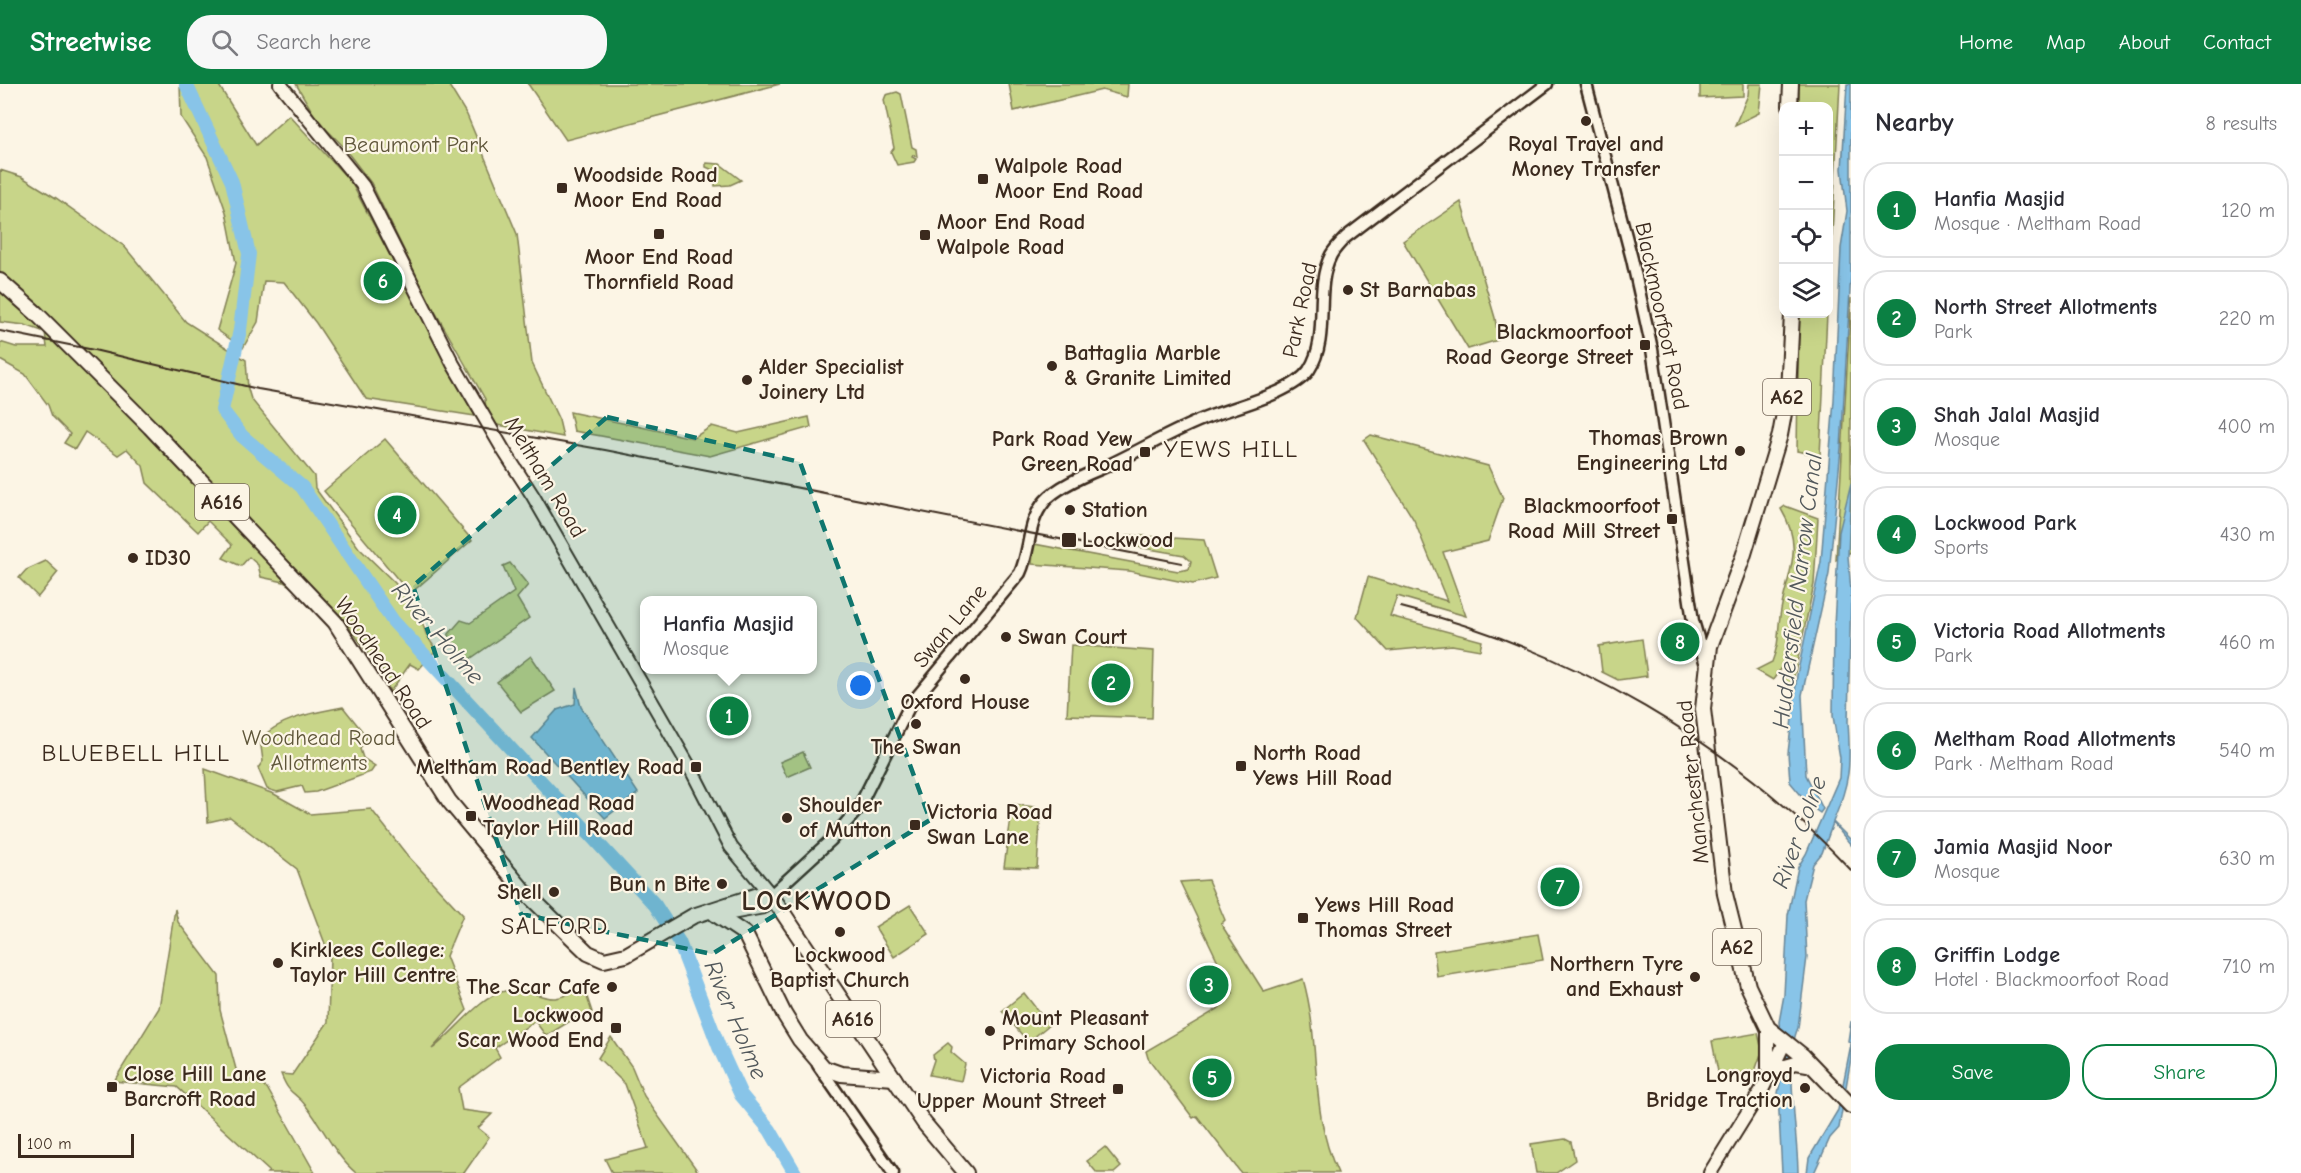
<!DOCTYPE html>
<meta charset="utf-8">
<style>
:root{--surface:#fff;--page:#f7f7f7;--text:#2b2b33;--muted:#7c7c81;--line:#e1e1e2;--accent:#0b8043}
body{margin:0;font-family:"Comic Neue",sans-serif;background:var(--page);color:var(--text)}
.controls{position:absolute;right:18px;top:18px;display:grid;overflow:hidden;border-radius:12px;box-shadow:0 6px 24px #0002}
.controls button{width:54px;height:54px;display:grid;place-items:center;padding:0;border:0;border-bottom:2px solid var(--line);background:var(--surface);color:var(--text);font:30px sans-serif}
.scale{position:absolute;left:18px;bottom:15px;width:116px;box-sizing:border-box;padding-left:6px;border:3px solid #3b2a1e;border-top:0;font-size:16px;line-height:21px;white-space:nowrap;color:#3b2a1e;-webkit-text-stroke:4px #fcf5e5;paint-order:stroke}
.you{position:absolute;left:861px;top:602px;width:21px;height:21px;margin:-15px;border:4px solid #fff;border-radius:50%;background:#1a73e8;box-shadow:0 0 0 9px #1a73e833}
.badge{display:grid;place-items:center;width:39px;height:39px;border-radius:50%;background:var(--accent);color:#fff;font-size:20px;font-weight:700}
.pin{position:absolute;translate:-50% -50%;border:3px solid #fff;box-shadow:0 2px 6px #0006}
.popup{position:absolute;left:640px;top:512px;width:177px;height:78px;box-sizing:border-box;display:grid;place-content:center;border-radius:12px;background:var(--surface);filter:drop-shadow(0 2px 4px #0005);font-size:20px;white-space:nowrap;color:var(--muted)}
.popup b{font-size:22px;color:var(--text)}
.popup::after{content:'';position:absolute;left:50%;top:100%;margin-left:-12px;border:12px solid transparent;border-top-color:var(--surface)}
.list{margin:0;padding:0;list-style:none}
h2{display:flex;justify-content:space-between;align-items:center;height:78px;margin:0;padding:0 24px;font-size:26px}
h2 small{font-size:20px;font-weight:400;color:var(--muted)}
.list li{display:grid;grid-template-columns:39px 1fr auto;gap:18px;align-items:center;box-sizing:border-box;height:96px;margin:0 12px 12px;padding:0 12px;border:2px solid var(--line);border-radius:24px}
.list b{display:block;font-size:22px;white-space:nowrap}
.list p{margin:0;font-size:20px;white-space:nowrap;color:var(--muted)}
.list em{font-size:20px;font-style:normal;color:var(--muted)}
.actions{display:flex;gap:12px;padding:18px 24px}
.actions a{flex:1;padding:14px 0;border:2px solid var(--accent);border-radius:24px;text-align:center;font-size:21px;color:var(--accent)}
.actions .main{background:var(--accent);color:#fff}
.icon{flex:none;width:33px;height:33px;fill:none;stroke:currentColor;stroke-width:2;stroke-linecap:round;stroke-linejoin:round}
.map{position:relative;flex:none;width:1851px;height:1089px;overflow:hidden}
header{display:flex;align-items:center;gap:36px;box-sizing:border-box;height:84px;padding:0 30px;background:var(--accent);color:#fff}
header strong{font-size:28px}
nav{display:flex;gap:33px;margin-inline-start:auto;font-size:21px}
.search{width:420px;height:54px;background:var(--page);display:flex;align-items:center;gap:15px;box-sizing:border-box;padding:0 21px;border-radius:24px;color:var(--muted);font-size:22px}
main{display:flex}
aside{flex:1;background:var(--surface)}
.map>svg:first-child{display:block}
.green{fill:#c8d589;stroke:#828054;stroke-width:1.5}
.water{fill:#88c4e8;stroke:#698697;stroke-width:1.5}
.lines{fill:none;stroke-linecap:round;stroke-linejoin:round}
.river{stroke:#88c4e8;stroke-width:14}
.tertiary-casing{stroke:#3b2a1e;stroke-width:15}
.secondary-casing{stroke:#3b2a1e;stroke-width:16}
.primary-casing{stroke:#3b2a1e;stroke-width:18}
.tertiary{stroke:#fcf5e5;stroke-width:10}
.secondary{stroke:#fcf5e5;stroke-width:12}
.primary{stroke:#fcf5e5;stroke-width:14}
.rail{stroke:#3b2a1e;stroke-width:2}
.marked{fill:#0f766e;fill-opacity:0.2;stroke:#0f766e;stroke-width:4.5;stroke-dasharray:12 8;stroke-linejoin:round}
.poi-dot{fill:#3b2a1e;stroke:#fcf5e5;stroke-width:2}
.labels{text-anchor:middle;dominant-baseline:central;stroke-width:4.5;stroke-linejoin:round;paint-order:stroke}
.shield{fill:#fcf5e5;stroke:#75675a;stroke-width:1.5}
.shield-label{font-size:21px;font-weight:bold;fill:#3b2a1e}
.poi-label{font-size:22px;font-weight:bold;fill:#3b2a1e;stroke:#fcf5e5;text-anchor:start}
.park-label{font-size:22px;fill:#5e5539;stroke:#fcf5e5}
.street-label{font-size:22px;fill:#3b2a1e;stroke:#fcf5e5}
.neighbourhood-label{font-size:24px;letter-spacing:1.5px;fill:#3b2a1e;stroke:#fcf5e5}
.water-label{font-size:24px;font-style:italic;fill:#52585b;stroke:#fcf5e5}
.district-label{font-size:28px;font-weight:bold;letter-spacing:1.5px;fill:#3b2a1e;stroke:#fcf5e5}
</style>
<header>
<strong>Streetwise</strong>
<div class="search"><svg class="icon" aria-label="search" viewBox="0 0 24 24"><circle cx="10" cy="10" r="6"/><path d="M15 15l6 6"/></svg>Search here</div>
<nav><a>Home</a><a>Map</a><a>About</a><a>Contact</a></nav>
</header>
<main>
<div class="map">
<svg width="1851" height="1089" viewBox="0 0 1851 1089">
<rect width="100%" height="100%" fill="#fcf5e5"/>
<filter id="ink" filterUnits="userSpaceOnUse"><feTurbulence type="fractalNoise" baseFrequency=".0167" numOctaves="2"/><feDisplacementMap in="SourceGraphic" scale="12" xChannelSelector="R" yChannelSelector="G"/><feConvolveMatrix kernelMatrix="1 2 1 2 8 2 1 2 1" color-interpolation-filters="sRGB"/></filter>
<g filter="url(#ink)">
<g class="green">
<polygon points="180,0 218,0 256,61 289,31 351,98 475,332 366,315 316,239 284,198 264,197 258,238 243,264 217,246 236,179 226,128 207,73 181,33"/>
<polygon points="296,0 448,0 467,31 517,150 532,279 559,336 563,353 487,339 485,315 429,217 371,99 341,60 317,36"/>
<polygon points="528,0 780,0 566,56"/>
<polygon points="1009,0 1128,0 1127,13 1102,6 1014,27"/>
<polygon points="1700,0 1743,0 1743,12 1700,14"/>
<polygon points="1749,0 1762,0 1759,29 1735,41 1748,11"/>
<polygon points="1799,0 1840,0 1829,207 1828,22 1799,22"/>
<polygon points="897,8 901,10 912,63 916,65 917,73 913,71 912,73 916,75 914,78 897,81 891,68 894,64 884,16 886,11"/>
<polygon points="706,79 720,80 741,96 730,101 715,102 713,86 706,83"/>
<polygon points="0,86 22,93 56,114 124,162 186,238 246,276 248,305 251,315 314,392 315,404 359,464 395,499 421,534 426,550 436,566 419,585 410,580 390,608 380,581 372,575 342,533 319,511 298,507 284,498 261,493 258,481 249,473 241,482 223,474 232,461 208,437 198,448 147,399 143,382 127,365 118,371 85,348 75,365 64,359 70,350 52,332 48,321 25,290 0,276 0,258 16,263 47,263 45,248 25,241 0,238"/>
<polygon points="1461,118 1495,234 1498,256 1468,265 1403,157"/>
<polygon points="1851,214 1851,468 1836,476"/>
<polygon points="1799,230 1827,230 1820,371 1797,367"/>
<polygon points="570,328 693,354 712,342 738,349 809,333 811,343 710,372 574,347"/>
<polygon points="1371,351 1488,382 1503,414 1488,457 1443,468 1466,532 1397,512 1390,532 1482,557 1480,566 1452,561 1388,567 1357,533 1368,493 1447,517 1414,436 1364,356"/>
<polygon points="385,355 472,456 410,510 324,407"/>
<path d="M 1785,422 L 1818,434 L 1814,500 L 1792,602 L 1784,599 L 1786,576 L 1773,596 L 1756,586 L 1772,578 C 1780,557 1777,552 1780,532 C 1786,490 1806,467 1781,425 Z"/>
<polygon points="1128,451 1204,456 1216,494 1193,500 1129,487 1032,480 1034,460 1178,487 1189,485 1191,477 1184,471 1120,460"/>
<polygon points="46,477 58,488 38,513 19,494 26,486"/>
<polygon points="510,479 528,501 517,514 529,534 467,577 448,551 461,536 470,539 514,508 503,482"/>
<polygon points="1642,555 1647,592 1618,596 1602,588 1599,562"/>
<polygon points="1071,561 1154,567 1152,634 1067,631"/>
<polygon points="531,572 555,607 521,628 497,598"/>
<path d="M 343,623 L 367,653 L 360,665 L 363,674 L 375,682 L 371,688 L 316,708 L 305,709 L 302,702 L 277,708 L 267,705 L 258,684 L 263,677 L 260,655 C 282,633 313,629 343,623 Z"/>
<polygon points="803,668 810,683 787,693 780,678"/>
<path d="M 205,685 L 274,710 L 310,730 L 371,725 L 407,771 L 463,831 L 446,872 L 467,926 L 432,965 C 453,950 480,912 505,907 C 540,899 543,931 583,901 L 592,928 L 575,934 L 546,952 L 535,937 L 495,964 L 500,973 L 458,1004 L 462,1026 L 492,1030 L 478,1044 L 489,1053 L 464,1089 L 356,1089 C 334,1071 324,1044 306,1022 C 294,1006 290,1013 281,990 L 292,991 L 328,938 L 330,873 L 297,785 L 230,733 L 208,738 Z"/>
<polygon points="1013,720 1041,724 1037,784 1004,783"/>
<path d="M 1208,796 L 1225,836 L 1221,840 L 1264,908 L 1303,895 C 1322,960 1308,1026 1338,1089 L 1241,1089 L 1197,1032 L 1193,1034 L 1148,974 L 1146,967 L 1218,925 L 1233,909 L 1180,798 Z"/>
<polygon points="910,821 929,850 894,873 875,843"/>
<polygon points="175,825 178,838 219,892 220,926 237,989 267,1004 315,1089 267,1089 269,1087 177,1003 114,997 159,924"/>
<polygon points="1538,850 1543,876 1437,893 1434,867"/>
<polygon points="1024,909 1049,941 1028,958 1002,927"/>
<polygon points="1758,949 1762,967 1755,987 1719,993 1712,957"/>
<polygon points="611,953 632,983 644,1012 699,1089 612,1089 605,1075 648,1064 625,1000 598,974"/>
<polygon points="948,959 952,963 951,968 965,980 961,997 929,991 934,976 933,971"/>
<polygon points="1565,1055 1571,1058 1575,1076 1556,1089 1536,1089 1531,1060"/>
<polygon points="1105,1063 1121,1083 1114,1089 1097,1089 1087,1077"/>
</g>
<g class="water">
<polygon points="1847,0 1851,0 1851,189 1841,364 1829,490 1802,611 1806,691 1823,725 1820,729 1810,722 1790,698 1788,669 1797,591 1821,478 1834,316 1841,164 1847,127 1842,85"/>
<path d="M 1851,399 L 1848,472 L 1851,507 L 1848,638 C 1851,682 1850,698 1833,738 L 1851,756 L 1851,761 L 1833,739 L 1822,769 L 1813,780 L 1804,816 L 1807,873 L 1798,944 C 1784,973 1798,1053 1798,1089 L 1782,1089 L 1778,1009 L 1784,980 L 1779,938 L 1784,911 L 1788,831 L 1798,783 L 1806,770 L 1839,694 L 1840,674 L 1833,632 L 1834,542 L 1839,448 Z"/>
<polygon points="576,603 581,623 638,709 605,734 532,654 557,626 575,620"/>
<polygon points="1851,937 1851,974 1839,1044 1830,1054 1814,1089 1807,1089 1809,1074 1838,1026 1851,960 1848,957"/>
</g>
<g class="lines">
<polyline class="river" points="186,0 232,98 249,170 240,246 222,326 242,352 302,403 393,537 655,821 679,858 719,963 741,1011 770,1046 795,1089"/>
<g class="tertiary-casing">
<g id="tertiary">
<polyline points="1586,0 1632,175 1652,265 1693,537 1706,581"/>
<path d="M 771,811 L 831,756 L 858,725 L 910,621 L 1020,489 C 1031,465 1027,438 1045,417 C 1057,403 1083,392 1100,385 C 1137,369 1172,346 1211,332 C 1237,322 1293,309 1309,286 C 1331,252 1313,206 1331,171 C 1335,164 1341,158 1346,153 L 1547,0"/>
<polyline points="818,981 893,1089"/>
</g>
</g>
<g class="secondary-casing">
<g id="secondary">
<polyline points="280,0 363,102 453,280 504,367 533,412 693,689 731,763 771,811"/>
<polyline points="1768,944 1768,985"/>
<polyline points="1778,984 1796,979 1813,982"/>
<polyline points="1710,1089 1764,1002 1785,958"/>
</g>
</g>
<g class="primary-casing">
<g id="primary">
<polyline points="1790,22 1791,0"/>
<polyline points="0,197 36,229 150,343 335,538 449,717 524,807 588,869 604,876 626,871 693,832 761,810 771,811"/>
<polyline points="1792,230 1788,308 1780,351 1743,473 1710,562 1703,625 1725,810 1748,902 1768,944 1803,972 1851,1022"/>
<polyline points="771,811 924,1039 966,1089"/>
<polyline points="715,830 745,850 784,930 800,956 824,984 841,990 894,994"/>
<polyline points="720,830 764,822 771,811"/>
</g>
</g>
<use href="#tertiary" class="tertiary"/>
<use href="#secondary" class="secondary"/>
<use href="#primary" class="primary"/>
<g class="rail">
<polyline points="0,247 94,266 258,305 605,366 1182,479"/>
<path d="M 1401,523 C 1570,565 1732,659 1851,786"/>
</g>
</g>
</g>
<path class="marked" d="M 607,333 L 800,378 L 930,736 L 712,870 L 521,830 L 413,502 Z"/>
<g class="poi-dot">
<circle cx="1586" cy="37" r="6"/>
<rect x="977" y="89" width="12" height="12" rx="3"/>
<rect x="556" y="98" width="12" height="12" rx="3"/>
<rect x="653" y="144" width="12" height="12" rx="3"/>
<rect x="919" y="145" width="12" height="12" rx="3"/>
<circle cx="1348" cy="206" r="6"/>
<rect x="1639" y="255" width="12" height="12" rx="3"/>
<circle cx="1052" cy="282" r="6"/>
<circle cx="747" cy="296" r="6"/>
<circle cx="1740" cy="367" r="6"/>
<rect x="1139" y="362" width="12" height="12" rx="3"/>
<circle cx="1070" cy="426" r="6"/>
<rect x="1666" y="429" width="12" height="12" rx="3"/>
<rect x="1061" y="448" width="16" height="16" rx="3"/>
<circle cx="133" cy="474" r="6"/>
<circle cx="1006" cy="553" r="6"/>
<circle cx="965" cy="595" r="6"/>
<circle cx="916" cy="640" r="6"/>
<rect x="1235" y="676" width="12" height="12" rx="3"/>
<rect x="690" y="677" width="12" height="12" rx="3"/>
<rect x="465" y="726" width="12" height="12" rx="3"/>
<circle cx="787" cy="734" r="6"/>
<rect x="909" y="735" width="12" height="12" rx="3"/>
<circle cx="722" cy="800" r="6"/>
<circle cx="554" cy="808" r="6"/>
<rect x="1297" y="828" width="12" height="12" rx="3"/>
<circle cx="840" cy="848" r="6"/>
<circle cx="278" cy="879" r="6"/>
<circle cx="1695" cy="893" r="6"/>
<circle cx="612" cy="903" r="6"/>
<rect x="610" y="938" width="12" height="12" rx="3"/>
<circle cx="990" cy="947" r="6"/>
<rect x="106" y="997" width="12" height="12" rx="3"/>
<circle cx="1805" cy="1004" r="6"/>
<rect x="1112" y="999" width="12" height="12" rx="3"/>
</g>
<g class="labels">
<g class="shield">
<rect x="1763" y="295" width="48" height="36" rx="4.5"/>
<rect x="195" y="400" width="54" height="36" rx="4.5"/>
<rect x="1713" y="845" width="48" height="36" rx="4.5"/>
<rect x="826" y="917" width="54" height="36" rx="4.5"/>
</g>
<g class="shield-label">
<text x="1787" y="313">A62</text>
<text x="222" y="418">A616</text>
<text x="1737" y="863">A62</text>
<text x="853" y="935">A616</text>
</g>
<g class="poi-label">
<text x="1586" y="60" text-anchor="middle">Royal Travel and<tspan x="1586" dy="25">Money Transfer</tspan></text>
<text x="995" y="82">Walpole Road<tspan x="995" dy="25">Moor End Road</tspan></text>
<text x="574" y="91">Woodside Road<tspan x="574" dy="25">Moor End Road</tspan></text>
<text x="937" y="138">Moor End Road<tspan x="937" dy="25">Walpole Road</tspan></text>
<text x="659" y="173" text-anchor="middle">Moor End Road<tspan x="659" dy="25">Thornfield Road</tspan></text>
<text x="1360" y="206">St Barnabas</text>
<text x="1633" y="248" text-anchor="end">Blackmoorfoot<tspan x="1633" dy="25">Road George Street</tspan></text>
<text x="1064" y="269">Battaglia Marble<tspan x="1064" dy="25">&amp; Granite Limited</tspan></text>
<text x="759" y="283">Alder Specialist<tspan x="759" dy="25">Joinery Ltd</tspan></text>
<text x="1728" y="354" text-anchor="end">Thomas Brown<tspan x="1728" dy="25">Engineering Ltd</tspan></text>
<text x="1133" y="355" text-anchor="end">Park Road Yew<tspan x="1133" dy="25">Green Road</tspan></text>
<text x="1660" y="422" text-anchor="end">Blackmoorfoot<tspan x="1660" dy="25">Road Mill Street</tspan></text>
<text x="1082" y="426">Station</text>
<text x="1082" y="456">Lockwood</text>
<text x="145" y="474">ID30</text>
<text x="1018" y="553">Swan Court</text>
<text x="965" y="618" text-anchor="middle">Oxford House</text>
<text x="916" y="663" text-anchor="middle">The Swan</text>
<text x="1253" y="669">North Road<tspan x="1253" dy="25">Yews Hill Road</tspan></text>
<text x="684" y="683" text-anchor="end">Meltham Road Bentley Road</text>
<text x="483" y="719">Woodhead Road<tspan x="483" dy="25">Taylor Hill Road</tspan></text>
<text x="799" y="721">Shoulder<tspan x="799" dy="25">of Mutton</tspan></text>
<text x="927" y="728">Victoria Road<tspan x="927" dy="25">Swan Lane</tspan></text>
<text x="710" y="800" text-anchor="end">Bun n Bite</text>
<text x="542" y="808" text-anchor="end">Shell</text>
<text x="1315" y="821">Yews Hill Road<tspan x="1315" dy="25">Thomas Street</tspan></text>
<text x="290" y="866">Kirklees College:<tspan x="290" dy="25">Taylor Hill Centre</tspan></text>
<text x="840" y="871" text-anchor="middle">Lockwood<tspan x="840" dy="25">Baptist Church</tspan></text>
<text x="1683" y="880" text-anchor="end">Northern Tyre<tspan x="1683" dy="25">and Exhaust</tspan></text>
<text x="600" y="903" text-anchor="end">The Scar Cafe</text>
<text x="604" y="931" text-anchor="end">Lockwood<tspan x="604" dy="25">Scar Wood End</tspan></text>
<text x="1002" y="934">Mount Pleasant<tspan x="1002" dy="25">Primary School</tspan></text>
<text x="124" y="990">Close Hill Lane<tspan x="124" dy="25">Barcroft Road</tspan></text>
<text x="1793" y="991" text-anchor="end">Longroyd<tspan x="1793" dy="25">Bridge Traction</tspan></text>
<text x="1106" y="992" text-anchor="end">Victoria Road<tspan x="1106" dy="25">Upper Mount Street</tspan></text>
</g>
<g class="park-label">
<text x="416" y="61">Beaumont Park</text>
<text x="319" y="654">Woodhead Road<tspan x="319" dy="25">Allotments</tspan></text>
</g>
<g class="street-label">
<text transform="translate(1300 226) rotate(-78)">Park Road</text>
<text transform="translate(1662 232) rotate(78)">Blackmoorfoot Road</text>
<text transform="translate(545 393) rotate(59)">Meltham Road</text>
<text transform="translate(950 542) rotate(-50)">Swan Lane</text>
<text transform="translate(383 579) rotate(56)">Woodhead Road</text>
<text transform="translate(1693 698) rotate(-96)">Manchester Road</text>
</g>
<g class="neighbourhood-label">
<text x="1231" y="365">YEWS HILL</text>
<text x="136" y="669">BLUEBELL HILL</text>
<text x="555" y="842">SALFORD</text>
</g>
<g class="water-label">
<text transform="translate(1797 507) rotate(-83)">Huddersfield Narrow Canal</text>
<text transform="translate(438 549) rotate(49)">River Holme</text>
<text transform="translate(1799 748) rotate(-70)">River Colne</text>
<text transform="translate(736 936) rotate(67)">River Holme</text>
</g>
<g class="district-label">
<text x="817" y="817">LOCKWOOD</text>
</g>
</g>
</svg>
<div class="controls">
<button>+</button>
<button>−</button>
<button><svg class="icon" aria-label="locate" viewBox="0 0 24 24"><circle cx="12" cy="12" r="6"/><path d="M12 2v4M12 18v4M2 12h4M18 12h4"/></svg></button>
<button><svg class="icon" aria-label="layers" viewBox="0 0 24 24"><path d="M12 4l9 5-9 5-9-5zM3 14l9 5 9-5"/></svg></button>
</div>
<div class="scale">100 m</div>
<div class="you"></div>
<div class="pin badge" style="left:729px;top:632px">1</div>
<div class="popup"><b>Hanfia Masjid</b>Mosque</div>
<div class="pin badge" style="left:1111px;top:599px">2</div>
<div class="pin badge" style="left:1209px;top:901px">3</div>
<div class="pin badge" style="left:397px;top:431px">4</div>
<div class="pin badge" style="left:1212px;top:994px">5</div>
<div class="pin badge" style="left:383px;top:197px">6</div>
<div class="pin badge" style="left:1560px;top:803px">7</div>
<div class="pin badge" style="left:1680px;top:558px">8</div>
</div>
<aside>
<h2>Nearby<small>8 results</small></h2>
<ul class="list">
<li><span class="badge">1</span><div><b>Hanfia Masjid</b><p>Mosque · Meltham Road</p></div><em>120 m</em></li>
<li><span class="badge">2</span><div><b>North Street Allotments</b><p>Park</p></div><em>220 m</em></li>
<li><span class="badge">3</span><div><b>Shah Jalal Masjid</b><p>Mosque</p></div><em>400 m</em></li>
<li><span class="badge">4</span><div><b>Lockwood Park</b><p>Sports</p></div><em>430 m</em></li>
<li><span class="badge">5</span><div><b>Victoria Road Allotments</b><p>Park</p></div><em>460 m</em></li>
<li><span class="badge">6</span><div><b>Meltham Road Allotments</b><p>Park · Meltham Road</p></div><em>540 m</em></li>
<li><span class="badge">7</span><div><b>Jamia Masjid Noor</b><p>Mosque</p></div><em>630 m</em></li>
<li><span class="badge">8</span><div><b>Griffin Lodge</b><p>Hotel · Blackmoorfoot Road</p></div><em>710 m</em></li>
</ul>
<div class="actions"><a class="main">Save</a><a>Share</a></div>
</aside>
</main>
